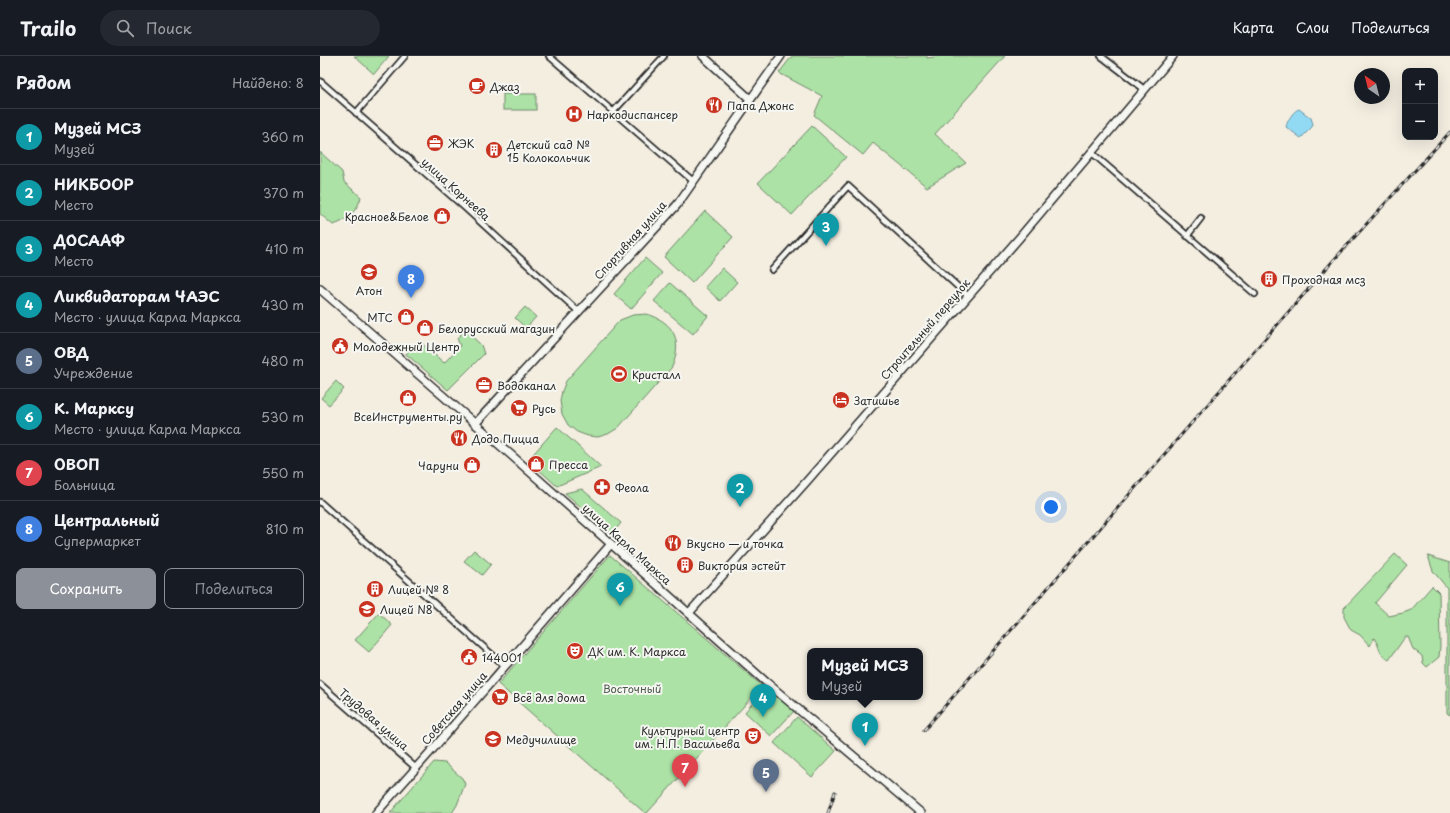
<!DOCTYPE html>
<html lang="ru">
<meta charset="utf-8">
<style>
:root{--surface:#171b24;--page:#242831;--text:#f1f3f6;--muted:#9ea1a6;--line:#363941;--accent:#8c9099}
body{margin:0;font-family:"Playpen Sans",sans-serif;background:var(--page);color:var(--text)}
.controls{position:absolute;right:12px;top:12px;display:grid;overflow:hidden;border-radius:8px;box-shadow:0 4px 16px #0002}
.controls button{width:36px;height:36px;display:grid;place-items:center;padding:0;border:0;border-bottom:1px solid var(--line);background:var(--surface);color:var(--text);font:20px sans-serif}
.compass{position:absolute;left:1034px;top:12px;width:36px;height:36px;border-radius:50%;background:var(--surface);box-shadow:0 4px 16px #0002;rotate:325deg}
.you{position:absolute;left:731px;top:451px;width:14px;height:14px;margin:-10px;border:3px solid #fff;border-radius:50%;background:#1a73e8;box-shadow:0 0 0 6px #1a73e833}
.badge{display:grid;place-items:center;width:26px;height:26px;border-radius:50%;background:var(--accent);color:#fff;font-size:13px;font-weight:700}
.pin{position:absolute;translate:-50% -33px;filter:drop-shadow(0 1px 2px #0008)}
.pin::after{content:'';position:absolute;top:21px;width:14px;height:12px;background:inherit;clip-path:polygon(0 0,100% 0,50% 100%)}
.popup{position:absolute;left:487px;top:592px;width:116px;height:52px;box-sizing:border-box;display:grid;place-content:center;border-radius:8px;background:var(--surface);filter:drop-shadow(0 1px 3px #0005);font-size:13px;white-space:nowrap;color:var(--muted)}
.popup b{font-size:15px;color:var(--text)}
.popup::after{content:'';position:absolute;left:50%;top:100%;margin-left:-8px;border:8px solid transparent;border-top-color:var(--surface)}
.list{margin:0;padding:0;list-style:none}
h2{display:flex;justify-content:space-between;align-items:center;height:52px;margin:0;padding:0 16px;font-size:17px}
h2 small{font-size:13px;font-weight:400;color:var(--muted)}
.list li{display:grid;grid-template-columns:26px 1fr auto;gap:12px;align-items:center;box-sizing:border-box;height:56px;padding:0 16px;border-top:1px solid var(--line)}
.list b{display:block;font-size:15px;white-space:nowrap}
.list p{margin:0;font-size:13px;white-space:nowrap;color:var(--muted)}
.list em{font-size:13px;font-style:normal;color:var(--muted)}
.actions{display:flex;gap:8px;padding:12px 16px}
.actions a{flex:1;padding:9px 0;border:1px solid var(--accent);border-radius:8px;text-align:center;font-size:14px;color:var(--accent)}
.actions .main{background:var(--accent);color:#fff}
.icon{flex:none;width:22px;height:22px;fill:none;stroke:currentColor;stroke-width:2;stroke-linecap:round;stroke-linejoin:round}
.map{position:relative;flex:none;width:1130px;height:757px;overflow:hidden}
header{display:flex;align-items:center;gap:24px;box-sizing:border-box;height:56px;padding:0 20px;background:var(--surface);border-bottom:1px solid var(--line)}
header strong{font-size:19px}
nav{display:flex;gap:22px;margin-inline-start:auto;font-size:14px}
.search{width:280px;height:36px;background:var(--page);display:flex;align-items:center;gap:10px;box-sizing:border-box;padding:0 14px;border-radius:22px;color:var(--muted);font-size:15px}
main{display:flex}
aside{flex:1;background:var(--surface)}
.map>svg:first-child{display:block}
.green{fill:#ace2a5;stroke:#6c8668}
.water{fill:#92daf3;stroke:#6994a3}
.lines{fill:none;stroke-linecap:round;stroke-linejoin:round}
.street-casing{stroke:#2b2b2b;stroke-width:8}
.secondary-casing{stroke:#2b2b2b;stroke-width:10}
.street{stroke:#f6f6f2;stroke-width:4.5}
.secondary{stroke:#f6f6f2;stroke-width:7}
.rail-casing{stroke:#2b2b2b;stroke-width:3}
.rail{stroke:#f6f6f2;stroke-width:1.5;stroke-dasharray:4.5;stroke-linecap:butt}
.labels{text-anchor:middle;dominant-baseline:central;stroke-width:4;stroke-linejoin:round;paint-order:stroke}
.poi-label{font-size:11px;fill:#2b2b2b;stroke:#f6f6f2;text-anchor:start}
.street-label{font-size:11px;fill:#2b2b2b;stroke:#f6f6f2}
.park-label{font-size:11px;fill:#4b594a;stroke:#f6f6f2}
</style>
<header>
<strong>Trailo</strong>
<div class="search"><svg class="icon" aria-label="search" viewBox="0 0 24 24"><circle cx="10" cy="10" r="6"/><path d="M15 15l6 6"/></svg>Поиск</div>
<nav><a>Карта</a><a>Слои</a><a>Поделиться</a></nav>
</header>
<main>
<aside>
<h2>Рядом<small>Найдено: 8</small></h2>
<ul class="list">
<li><span class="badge" style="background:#0f9aa8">1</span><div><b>Музей МСЗ</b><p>Музей</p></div><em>360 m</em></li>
<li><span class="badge" style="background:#0f9aa8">2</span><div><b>НИКБООР</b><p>Место</p></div><em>370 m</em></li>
<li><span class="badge" style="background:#0f9aa8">3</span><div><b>ДОСААФ</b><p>Место</p></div><em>410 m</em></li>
<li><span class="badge" style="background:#0f9aa8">4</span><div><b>Ликвидаторам ЧАЭС</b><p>Место · улица Карла Маркса</p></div><em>430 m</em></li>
<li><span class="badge" style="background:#5c6f8a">5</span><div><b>ОВД</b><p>Учреждение</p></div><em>480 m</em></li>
<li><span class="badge" style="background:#0f9aa8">6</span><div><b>К. Марксу</b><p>Место · улица Карла Маркса</p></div><em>530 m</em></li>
<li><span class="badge" style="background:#e0444e">7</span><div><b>ОВОП</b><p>Больница</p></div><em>550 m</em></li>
<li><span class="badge" style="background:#3f7fe0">8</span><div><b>Центральный</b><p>Супермаркет</p></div><em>810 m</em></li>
</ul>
<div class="actions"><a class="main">Сохранить</a><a>Поделиться</a></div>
</aside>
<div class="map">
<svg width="1130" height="757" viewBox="0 0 1130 757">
<rect width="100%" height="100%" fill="#f4eee1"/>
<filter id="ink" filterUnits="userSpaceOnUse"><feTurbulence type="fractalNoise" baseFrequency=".025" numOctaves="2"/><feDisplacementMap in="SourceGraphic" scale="8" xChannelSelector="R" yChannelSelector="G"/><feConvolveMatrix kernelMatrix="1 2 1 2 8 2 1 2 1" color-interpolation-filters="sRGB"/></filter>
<g filter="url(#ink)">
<g class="green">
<polygon points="34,0 69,0 54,18"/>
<polygon points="472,0 607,0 607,2 620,0 685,0 615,78 646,107 607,131 553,87 543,99 494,59 502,40 459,17"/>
<rect x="183" y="38" width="33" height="16"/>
<polygon points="492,70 526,101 472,159 438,127"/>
<path d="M 0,96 L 22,116 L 24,126 L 41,141 C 38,154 26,166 13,169 L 0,158 Z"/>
<polygon points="385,155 413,181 372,227 344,201"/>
<polygon points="325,202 342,217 311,253 294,238"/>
<polygon points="402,212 417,226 400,245 385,231"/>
<polygon points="350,227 388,260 373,278 334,245"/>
<polygon points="205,251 216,261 206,272 195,262"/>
<path d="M 327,258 C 354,266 363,285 352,311 L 298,372 L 288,378 L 278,381 L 268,380 L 257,376 L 248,369 L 242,358 L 240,345 L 242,335 L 246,325 L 300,264 L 313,259 Z"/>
<polygon points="145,274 161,289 164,298 128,334 86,298 91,291 99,285 124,307 140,290 137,282"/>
<polygon points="16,325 24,333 9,349 1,342"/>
<polygon points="237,371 281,411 237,430 208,404"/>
<polygon points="262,433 301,467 292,478 245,437"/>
<polygon points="154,494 171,508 162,519 144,505"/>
<path d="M 1075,498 L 1087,509 L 1055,547 L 1069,560 L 1083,557 L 1091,554 L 1112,530 L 1119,537 L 1120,591 L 1119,601 L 1107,611 L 1103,607 L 1102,600 L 1093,593 L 1088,581 L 1085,581 L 1069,604 C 1057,597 1061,592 1054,582 L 1050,590 L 1040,579 L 1031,574 L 1024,561 L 1024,552 Z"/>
<polygon points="290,499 442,630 327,757 325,757 178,628"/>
<polygon points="1108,500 1130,507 1130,659 1127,657 1127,532 1113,515"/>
<polygon points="59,557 72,569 49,596 35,584"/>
<polygon points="445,633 475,654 451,680 425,656"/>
<polygon points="477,661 516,695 492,721 454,687"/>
<polygon points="114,706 125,707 142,722 145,728 137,749 132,757 70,757"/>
</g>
<path class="water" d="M 979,53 L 991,62 L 993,68 L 992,71 L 981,82 L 966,71 C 967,65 973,55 979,53 Z"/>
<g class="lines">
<g class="street-casing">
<g id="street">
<polyline points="229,0 373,125"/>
<polyline points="781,0 824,33"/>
<polyline points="0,25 144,151 259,256"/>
<polyline points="293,56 344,0"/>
<polyline points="36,57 85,0"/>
<polyline points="771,96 935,238"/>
<polyline points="867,180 881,162"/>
<polyline points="452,214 528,130 648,240"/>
<polyline points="0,446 185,610"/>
<polyline points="0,628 96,712"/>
</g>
</g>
<g class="secondary-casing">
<g id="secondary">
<polyline points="383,0 430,43"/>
<polyline points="0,233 190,398 446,626 601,757"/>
<polyline points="155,368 357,149 461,0"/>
<polyline points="369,557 487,425 700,181 853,0"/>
<polyline points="56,757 112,694 291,488"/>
</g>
</g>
<use href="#street" class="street"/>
<use href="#secondary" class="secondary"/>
<g class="rail-casing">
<g id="rail">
<polyline points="604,674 1012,206 1130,76"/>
<polyline points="508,757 515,736"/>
</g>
</g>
<use href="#rail" class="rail"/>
</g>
</g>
<defs>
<g id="cafe-disc" transform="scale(0.9)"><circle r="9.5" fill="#c8321e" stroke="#f6f6f2"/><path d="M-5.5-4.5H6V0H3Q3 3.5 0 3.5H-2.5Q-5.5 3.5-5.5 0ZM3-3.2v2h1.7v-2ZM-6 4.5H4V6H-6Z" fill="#fff"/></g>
<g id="restaurant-disc" transform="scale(0.9)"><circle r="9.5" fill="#c8321e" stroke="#f6f6f2"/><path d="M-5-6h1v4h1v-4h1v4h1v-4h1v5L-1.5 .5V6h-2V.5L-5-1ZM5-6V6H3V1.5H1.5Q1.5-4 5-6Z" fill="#fff"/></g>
<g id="hospital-disc" transform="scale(0.9)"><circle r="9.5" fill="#c8321e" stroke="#f6f6f2"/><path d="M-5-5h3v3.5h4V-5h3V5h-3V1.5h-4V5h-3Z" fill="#fff"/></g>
<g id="office-disc" transform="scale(0.9)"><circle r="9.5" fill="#c8321e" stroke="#f6f6f2"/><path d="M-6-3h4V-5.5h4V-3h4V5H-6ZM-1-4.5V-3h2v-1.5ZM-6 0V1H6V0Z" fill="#fff"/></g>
<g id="building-disc" transform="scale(0.9)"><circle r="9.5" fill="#c8321e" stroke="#f6f6f2"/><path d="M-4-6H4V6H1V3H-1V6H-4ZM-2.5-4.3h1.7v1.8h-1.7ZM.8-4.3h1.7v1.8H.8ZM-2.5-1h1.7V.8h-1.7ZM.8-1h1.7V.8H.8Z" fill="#fff"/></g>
<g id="shop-disc" transform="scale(0.9)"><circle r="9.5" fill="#c8321e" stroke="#f6f6f2"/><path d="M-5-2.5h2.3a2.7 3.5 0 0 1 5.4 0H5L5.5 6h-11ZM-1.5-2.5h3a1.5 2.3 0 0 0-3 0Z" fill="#fff"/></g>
<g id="school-disc" transform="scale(0.9)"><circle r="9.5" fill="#c8321e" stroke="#f6f6f2"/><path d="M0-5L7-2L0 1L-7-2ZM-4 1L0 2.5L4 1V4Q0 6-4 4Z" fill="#fff"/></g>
<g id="civic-disc" transform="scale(0.9)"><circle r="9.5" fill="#c8321e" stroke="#f6f6f2"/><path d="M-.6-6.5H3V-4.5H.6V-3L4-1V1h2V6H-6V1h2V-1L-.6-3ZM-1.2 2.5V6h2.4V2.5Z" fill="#fff"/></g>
<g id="stadium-disc" transform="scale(0.9)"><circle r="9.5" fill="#c8321e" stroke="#f6f6f2"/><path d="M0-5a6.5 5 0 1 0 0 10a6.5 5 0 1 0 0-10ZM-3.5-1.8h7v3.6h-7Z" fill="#fff"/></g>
<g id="hotel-disc" transform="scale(0.9)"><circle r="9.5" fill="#c8321e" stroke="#f6f6f2"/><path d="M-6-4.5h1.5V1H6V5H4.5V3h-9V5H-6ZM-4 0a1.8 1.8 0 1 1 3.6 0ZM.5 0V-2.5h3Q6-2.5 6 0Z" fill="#fff"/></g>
<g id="supermarket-disc" transform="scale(0.9)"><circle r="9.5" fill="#c8321e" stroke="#f6f6f2"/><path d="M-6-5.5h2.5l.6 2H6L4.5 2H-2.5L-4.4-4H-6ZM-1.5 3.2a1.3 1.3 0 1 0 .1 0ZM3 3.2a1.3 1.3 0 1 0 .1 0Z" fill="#fff"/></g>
<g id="pharmacy-disc" transform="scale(0.9)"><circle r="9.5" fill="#c8321e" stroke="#f6f6f2"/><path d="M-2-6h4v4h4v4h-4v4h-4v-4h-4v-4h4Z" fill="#fff"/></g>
<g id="theatre-disc" transform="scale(0.9)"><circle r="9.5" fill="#c8321e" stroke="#f6f6f2"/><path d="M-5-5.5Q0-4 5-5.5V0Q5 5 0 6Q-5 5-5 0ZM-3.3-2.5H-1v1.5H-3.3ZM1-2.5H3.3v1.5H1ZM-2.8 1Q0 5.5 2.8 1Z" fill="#fff"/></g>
<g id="university-disc" transform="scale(0.9)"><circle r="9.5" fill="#c8321e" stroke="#f6f6f2"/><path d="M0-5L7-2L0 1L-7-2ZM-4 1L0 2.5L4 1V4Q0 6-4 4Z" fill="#fff"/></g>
</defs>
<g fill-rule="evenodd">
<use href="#cafe-disc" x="157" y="30"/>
<use href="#restaurant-disc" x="394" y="49"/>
<use href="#hospital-disc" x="254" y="58"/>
<use href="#office-disc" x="115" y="87"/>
<use href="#building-disc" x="174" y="94"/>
<use href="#shop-disc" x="122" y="160"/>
<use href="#school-disc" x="49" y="216"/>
<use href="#building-disc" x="949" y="223"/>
<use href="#shop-disc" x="86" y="261"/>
<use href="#shop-disc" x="105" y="272"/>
<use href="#civic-disc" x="20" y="290"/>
<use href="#stadium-disc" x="299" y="318"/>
<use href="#office-disc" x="164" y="329"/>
<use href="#shop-disc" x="88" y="342"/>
<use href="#hotel-disc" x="521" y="344"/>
<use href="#supermarket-disc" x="199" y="352"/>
<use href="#restaurant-disc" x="139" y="382"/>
<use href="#shop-disc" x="216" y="408"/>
<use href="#shop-disc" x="152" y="409"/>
<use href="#pharmacy-disc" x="282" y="431"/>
<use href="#restaurant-disc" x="353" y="487"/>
<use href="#building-disc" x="365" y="509"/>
<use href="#building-disc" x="55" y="533"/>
<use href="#school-disc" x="47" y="553"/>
<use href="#theatre-disc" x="255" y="595"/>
<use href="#civic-disc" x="149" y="601"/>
<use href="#supermarket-disc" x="180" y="641"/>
<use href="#theatre-disc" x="433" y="680"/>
<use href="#university-disc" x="173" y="683"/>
</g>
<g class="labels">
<g class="poi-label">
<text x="170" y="30">Джаз</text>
<text x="407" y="49">Папа Джонс</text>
<text x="267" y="58">Наркодиспансер</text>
<text x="128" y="87">ЖЭК</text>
<text x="187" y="88">Детский сад №<tspan x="187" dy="13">15 Колокольчик</tspan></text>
<text x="109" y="160" text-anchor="end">Красное&amp;Белое</text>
<text x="962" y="223">Проходная мсз</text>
<text x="49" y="234" text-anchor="middle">Атон</text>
<text x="73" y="261" text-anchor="end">МТС</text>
<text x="118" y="272">Белорусский магазин</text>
<text x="33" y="290">Молодежный Центр</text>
<text x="312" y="318">Кристалл</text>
<text x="177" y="329">Водоканал</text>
<text x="534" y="344">Затишье</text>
<text x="212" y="352">Русь</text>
<text x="88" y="360" text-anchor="middle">ВсеИнструменты.ру</text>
<text x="152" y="382">Додо Пицца</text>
<text x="229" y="408">Пресса</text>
<text x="139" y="409" text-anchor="end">Чаруни</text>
<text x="295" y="431">Феола</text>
<text x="366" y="487">Вкусно — и точка</text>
<text x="378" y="509">Виктория эстейт</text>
<text x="68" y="533">Лицей № 8</text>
<text x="60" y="553">Лицей N8</text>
<text x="268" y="595">ДК им. К. Маркса</text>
<text x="162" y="601">144001</text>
<text x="193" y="641">Всё для дома</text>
<text x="420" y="674" text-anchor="end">Культурный центр<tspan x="420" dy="13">им. Н.П. Васильева</tspan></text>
<text x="186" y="683">Медучилище</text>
</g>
<g class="street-label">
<text transform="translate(136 133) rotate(42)">улица Корнеева</text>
<text transform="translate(310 184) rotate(-48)">Спортивная улица</text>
<text transform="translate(605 273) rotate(-49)">Строительный переулок</text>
<text transform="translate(307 488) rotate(42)">улица Карла Маркса</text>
<text transform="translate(134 652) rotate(-49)">Советская улица</text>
<text transform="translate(54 663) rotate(41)">Трудовая улица</text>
</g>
<g class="park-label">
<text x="312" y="632">Восточный</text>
</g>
</g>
</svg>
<div class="controls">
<button>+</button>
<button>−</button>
</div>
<svg class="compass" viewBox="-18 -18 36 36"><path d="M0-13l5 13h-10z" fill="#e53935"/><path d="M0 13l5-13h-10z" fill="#9ea1a6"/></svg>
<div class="you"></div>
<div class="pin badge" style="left:545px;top:690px;background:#0f9aa8">1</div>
<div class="popup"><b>Музей МСЗ</b>Музей</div>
<div class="pin badge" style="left:420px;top:451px;background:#0f9aa8">2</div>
<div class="pin badge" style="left:506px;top:190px;background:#0f9aa8">3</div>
<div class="pin badge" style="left:443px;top:661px;background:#0f9aa8">4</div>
<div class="pin badge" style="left:446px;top:736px;background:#5c6f8a">5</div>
<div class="pin badge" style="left:300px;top:550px;background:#0f9aa8">6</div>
<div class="pin badge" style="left:365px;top:731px;background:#e0444e">7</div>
<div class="pin badge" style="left:91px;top:242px;background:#3f7fe0">8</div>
</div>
</main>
